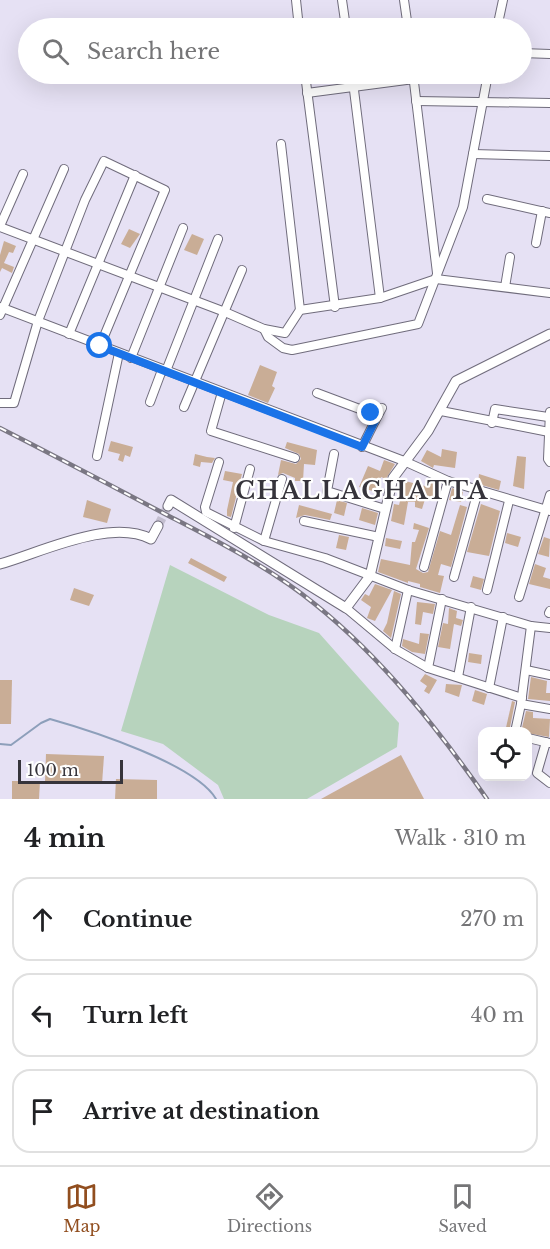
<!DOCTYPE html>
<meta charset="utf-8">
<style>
:root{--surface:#fff;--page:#f6f6f6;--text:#202124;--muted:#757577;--line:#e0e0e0;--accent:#914e1f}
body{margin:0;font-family:"Libre Baskerville",serif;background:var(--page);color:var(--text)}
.controls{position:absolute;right:18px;bottom:18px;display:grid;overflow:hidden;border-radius:12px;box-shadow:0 6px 24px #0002}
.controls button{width:54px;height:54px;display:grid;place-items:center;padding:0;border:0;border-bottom:2px solid var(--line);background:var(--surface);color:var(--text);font:30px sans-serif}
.scale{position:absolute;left:18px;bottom:15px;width:105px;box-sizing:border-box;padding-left:6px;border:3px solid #36343b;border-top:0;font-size:16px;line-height:21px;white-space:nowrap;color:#36343b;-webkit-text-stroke:4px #fff;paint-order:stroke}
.stop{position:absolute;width:18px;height:18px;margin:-14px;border:4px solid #1a73e8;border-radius:50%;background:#fff}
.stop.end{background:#1a73e8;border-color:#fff;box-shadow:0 2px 6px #0008}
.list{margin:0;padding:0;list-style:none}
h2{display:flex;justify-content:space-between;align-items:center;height:78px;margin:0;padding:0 24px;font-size:26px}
h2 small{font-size:20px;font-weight:400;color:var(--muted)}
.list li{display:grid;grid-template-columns:39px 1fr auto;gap:18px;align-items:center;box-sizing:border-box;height:84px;margin:0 12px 12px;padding:0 12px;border:2px solid var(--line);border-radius:18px}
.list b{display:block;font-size:22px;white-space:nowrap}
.list em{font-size:20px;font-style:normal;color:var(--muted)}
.icon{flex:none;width:33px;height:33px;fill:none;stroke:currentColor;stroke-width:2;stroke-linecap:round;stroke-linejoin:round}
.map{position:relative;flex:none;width:550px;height:799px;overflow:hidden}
.search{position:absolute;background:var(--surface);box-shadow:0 6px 24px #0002;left:18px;right:18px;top:18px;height:66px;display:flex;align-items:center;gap:15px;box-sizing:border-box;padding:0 21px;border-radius:33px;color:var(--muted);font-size:22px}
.sheet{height:366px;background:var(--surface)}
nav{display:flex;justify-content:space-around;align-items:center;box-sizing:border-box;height:84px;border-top:2px solid var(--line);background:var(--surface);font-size:16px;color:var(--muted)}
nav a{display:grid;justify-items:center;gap:3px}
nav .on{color:var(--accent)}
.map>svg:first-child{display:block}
.green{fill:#b7d3bd}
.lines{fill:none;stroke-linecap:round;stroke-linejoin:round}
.stream{stroke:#8d9fba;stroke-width:2}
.building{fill:#c9ad96}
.tertiary-tunnel{stroke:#c3becf;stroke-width:9;stroke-dasharray:9 4.5;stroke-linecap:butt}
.minor-casing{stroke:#706c7c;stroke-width:10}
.tertiary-casing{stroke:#706c7c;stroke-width:11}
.minor{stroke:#fff;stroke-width:8}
.tertiary{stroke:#fff;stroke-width:9}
.rail-casing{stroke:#7a7783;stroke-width:4.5}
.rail{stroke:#fff;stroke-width:2;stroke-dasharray:7;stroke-linecap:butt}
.route{stroke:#1a73e8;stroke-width:8}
.labels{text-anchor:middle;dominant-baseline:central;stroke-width:4.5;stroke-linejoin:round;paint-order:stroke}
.district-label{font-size:24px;font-weight:bold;letter-spacing:1.5px;fill:#36343b;stroke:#fff}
</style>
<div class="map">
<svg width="550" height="799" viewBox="0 0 550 799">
<rect width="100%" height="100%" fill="#e6e1f4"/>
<polygon class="green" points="170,565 269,615 319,633 399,723 397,747 307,799 224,799 218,785 163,744 121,731"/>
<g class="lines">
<path class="stream" d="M 0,744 L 11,745 L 41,723 L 50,719 C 89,730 196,764 216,799"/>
</g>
<g class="building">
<polygon points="129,229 140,234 130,248 121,244"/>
<polygon points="192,234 204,239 197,255 184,250"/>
<polygon points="4,241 16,246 13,253 9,252 4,263 14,267 12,273 2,268 0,272 0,255"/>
<polygon points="260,365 277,372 272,386 275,388 268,403 248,395"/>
<polygon points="111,441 133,447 130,457 125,455 123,462 118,460 120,454 108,451"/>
<polygon points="287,442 317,450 315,465 304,464 303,481 295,481 295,478 283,473 278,475 281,460 296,464 301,459 299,454 285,448"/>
<polygon points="442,449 457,452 455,468 434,465 433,468 421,461 427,450 441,457"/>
<polygon points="195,454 207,457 215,458 212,463 201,462 200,467 193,465"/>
<polygon points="517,456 526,457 524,489 513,486"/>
<polygon points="384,460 395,464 386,479 381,477 376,492 359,487 368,466 380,471"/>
<polygon points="225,471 242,474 231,517 227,516 227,510 233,482 223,480"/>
<polygon points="479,474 501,481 499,490 478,484"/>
<polygon points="405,481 429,487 430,482 441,484 437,498 426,496 422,509 415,507 415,502 408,502 404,525 391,521 394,504 399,505"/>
<polygon points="452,488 463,492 461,502 449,500"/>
<polygon points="87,500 111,509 107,523 83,517"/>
<polygon points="337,500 347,503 344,516 334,513"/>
<polygon points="481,504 500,511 489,556 467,552"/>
<polygon points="299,505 332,514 330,520 305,515 296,518"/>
<polygon points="460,505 467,507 451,567 441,564 438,575 444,576 440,593 420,587 420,584 408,581 408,583 378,572 381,559 410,565 412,542 415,542 419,530 413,529 414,523 429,528 416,569 423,573 428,572 440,531 451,535"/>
<polygon points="362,508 378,513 375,525 359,520"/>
<polygon points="507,533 521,537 518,547 505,543"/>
<polygon points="339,535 349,537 346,550 336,548"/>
<polygon points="544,537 550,539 549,557 538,554"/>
<polygon points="386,538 402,541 400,549 385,546"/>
<polygon points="191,558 227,577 224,582 188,563"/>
<polygon points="535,564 546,568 543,577 550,579 550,589 529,584"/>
<polygon points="473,576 484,579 481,590 470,587"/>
<polygon points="375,584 392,590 375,621 367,618 371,607 361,600 365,594 369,596"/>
<polygon points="74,588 94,595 89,606 70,600"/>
<polygon points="394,591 401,594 391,638 383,631 387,623"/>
<polygon points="417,602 435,604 433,614 423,612 421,625 415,624"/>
<polygon points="449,608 457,611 456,618 463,620 461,626 454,624 450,649 438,647 443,623 448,624"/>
<polygon points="420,633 429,634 425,654 412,652 402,646 403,639 419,644"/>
<polygon points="469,653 482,655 481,664 468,662"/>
<polygon points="425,674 437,680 429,694 424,691 427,686 420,681"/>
<polygon points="531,677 547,681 546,693 550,693 550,701 528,699"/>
<polygon points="0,680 12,680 11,724 0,724"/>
<polygon points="446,684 462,685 459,697 445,692"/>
<polygon points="475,690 487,694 484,705 472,701"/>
<polygon points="512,701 515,702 509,732 505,732"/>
<polygon points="526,711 533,712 533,718 550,719 549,737 521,732"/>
<polygon points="46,754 104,756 102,784 45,782"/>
<polygon points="401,755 424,799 321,799"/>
<polygon points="116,779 157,780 157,799 115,799"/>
<polygon points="12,781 40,781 39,799 12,799"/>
</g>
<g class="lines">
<polyline class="tertiary-tunnel" points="158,526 168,506"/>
<g class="minor-casing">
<g id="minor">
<polyline points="296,0 299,28"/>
<polyline points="342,0 346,28"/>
<polyline points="404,0 408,28"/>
<polyline points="497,28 503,0"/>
<polyline points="522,53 550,54"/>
<polyline points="305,74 335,307"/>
<polyline points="352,74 380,298"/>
<polyline points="413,74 437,273"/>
<polyline points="307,93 414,79"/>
<polyline points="416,101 550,103"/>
<polyline points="281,144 300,310"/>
<polyline points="473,154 550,156"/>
<polyline points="487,199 550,213"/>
<polyline points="0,226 23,174"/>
<polyline points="0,227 225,312 264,329 268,337 283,348 292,350 418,324 463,207 488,74"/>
<polyline points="536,243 542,211"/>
<polyline points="505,287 510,257"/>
<polyline points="0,307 404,461 448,481 550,511"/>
<polyline points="0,315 64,169"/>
<polyline points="264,329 285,333 300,310 380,298 436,279 550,293"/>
<polyline points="69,334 135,175"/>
<polyline points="131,358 183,228"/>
<polyline points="166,371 218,239"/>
<polyline points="222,392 211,431 295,458"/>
<polyline points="317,393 373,414 375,421 362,447"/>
<polyline points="150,402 162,370"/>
<polyline points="0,403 14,403 38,321 85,200 104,161 165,190 100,346"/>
<polyline points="184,407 242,270"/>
<polyline points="441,411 549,432"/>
<polyline points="550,412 548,459 550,462"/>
<polyline points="375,421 382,408"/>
<polyline points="492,423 495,409 548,417"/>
<polyline points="334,454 327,491 385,509"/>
<polyline points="97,456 119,353"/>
<polyline points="219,462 205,507 206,512 264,541 325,558 408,590 531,626 550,628"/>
<polyline points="304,521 379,537"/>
<polyline points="234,528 250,469"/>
<polyline points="264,541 282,479"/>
<polyline points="424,567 448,481"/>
<polyline points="454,577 478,491"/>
<polyline points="487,590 509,501"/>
<polyline points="519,597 550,495"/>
<polyline points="346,608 395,649 428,668 522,698"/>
<polyline points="549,613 550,611"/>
<polyline points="531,626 521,704 550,709"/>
<polyline points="395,649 408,590"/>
<polyline points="428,668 442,599"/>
<polyline points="526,670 550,675"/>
<polyline points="458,677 471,607"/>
<polyline points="489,688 503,617"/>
<polyline points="515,732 521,704"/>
<polyline points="528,738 549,743"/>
<polyline points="546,742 537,773 550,783"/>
</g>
</g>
<g class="tertiary-casing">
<g id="tertiary">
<polyline points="168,506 171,500 346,608 370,576 393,478 428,431 456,381 550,334"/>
<path d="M 0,564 C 42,552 110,518 151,539 L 158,526"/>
</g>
</g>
<use href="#minor" class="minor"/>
<use href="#tertiary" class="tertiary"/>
<g class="rail-casing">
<path id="rail" d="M 0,428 C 55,456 110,485 165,514 C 217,541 271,568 316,605 C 383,659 438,729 487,799"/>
</g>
<use href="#rail" class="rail"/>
</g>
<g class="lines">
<polyline class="route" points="100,346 362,447 375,421 371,413"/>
</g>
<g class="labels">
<g class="district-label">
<text x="362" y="490">CHALLAGHATTA</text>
</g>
</g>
</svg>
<div class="controls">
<button><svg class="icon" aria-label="locate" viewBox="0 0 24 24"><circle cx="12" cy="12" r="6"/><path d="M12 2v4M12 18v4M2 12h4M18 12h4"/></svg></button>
</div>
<div class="scale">100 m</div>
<div class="stop" style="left:100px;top:346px"></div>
<div class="stop end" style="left:371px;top:413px"></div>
<div class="search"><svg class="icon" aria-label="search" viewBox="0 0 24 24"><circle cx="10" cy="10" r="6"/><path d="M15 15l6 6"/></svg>Search here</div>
</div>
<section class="sheet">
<h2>4 min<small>Walk · 310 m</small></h2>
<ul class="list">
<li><svg class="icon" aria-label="ahead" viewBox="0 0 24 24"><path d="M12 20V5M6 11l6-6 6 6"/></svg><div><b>Continue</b></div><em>270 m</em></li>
<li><svg class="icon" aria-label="left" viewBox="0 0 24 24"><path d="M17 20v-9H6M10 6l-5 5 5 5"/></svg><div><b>Turn left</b></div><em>40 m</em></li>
<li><svg class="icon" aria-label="arrive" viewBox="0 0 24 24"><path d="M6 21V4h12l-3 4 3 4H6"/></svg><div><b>Arrive at destination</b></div></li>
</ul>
</section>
<nav>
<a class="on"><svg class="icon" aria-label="map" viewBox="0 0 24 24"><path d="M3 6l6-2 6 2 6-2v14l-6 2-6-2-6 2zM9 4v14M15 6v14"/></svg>Map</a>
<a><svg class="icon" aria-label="directions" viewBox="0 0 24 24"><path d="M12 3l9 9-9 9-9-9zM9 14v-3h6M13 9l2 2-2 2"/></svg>Directions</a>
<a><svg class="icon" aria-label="saved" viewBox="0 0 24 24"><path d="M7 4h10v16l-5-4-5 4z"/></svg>Saved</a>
</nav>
